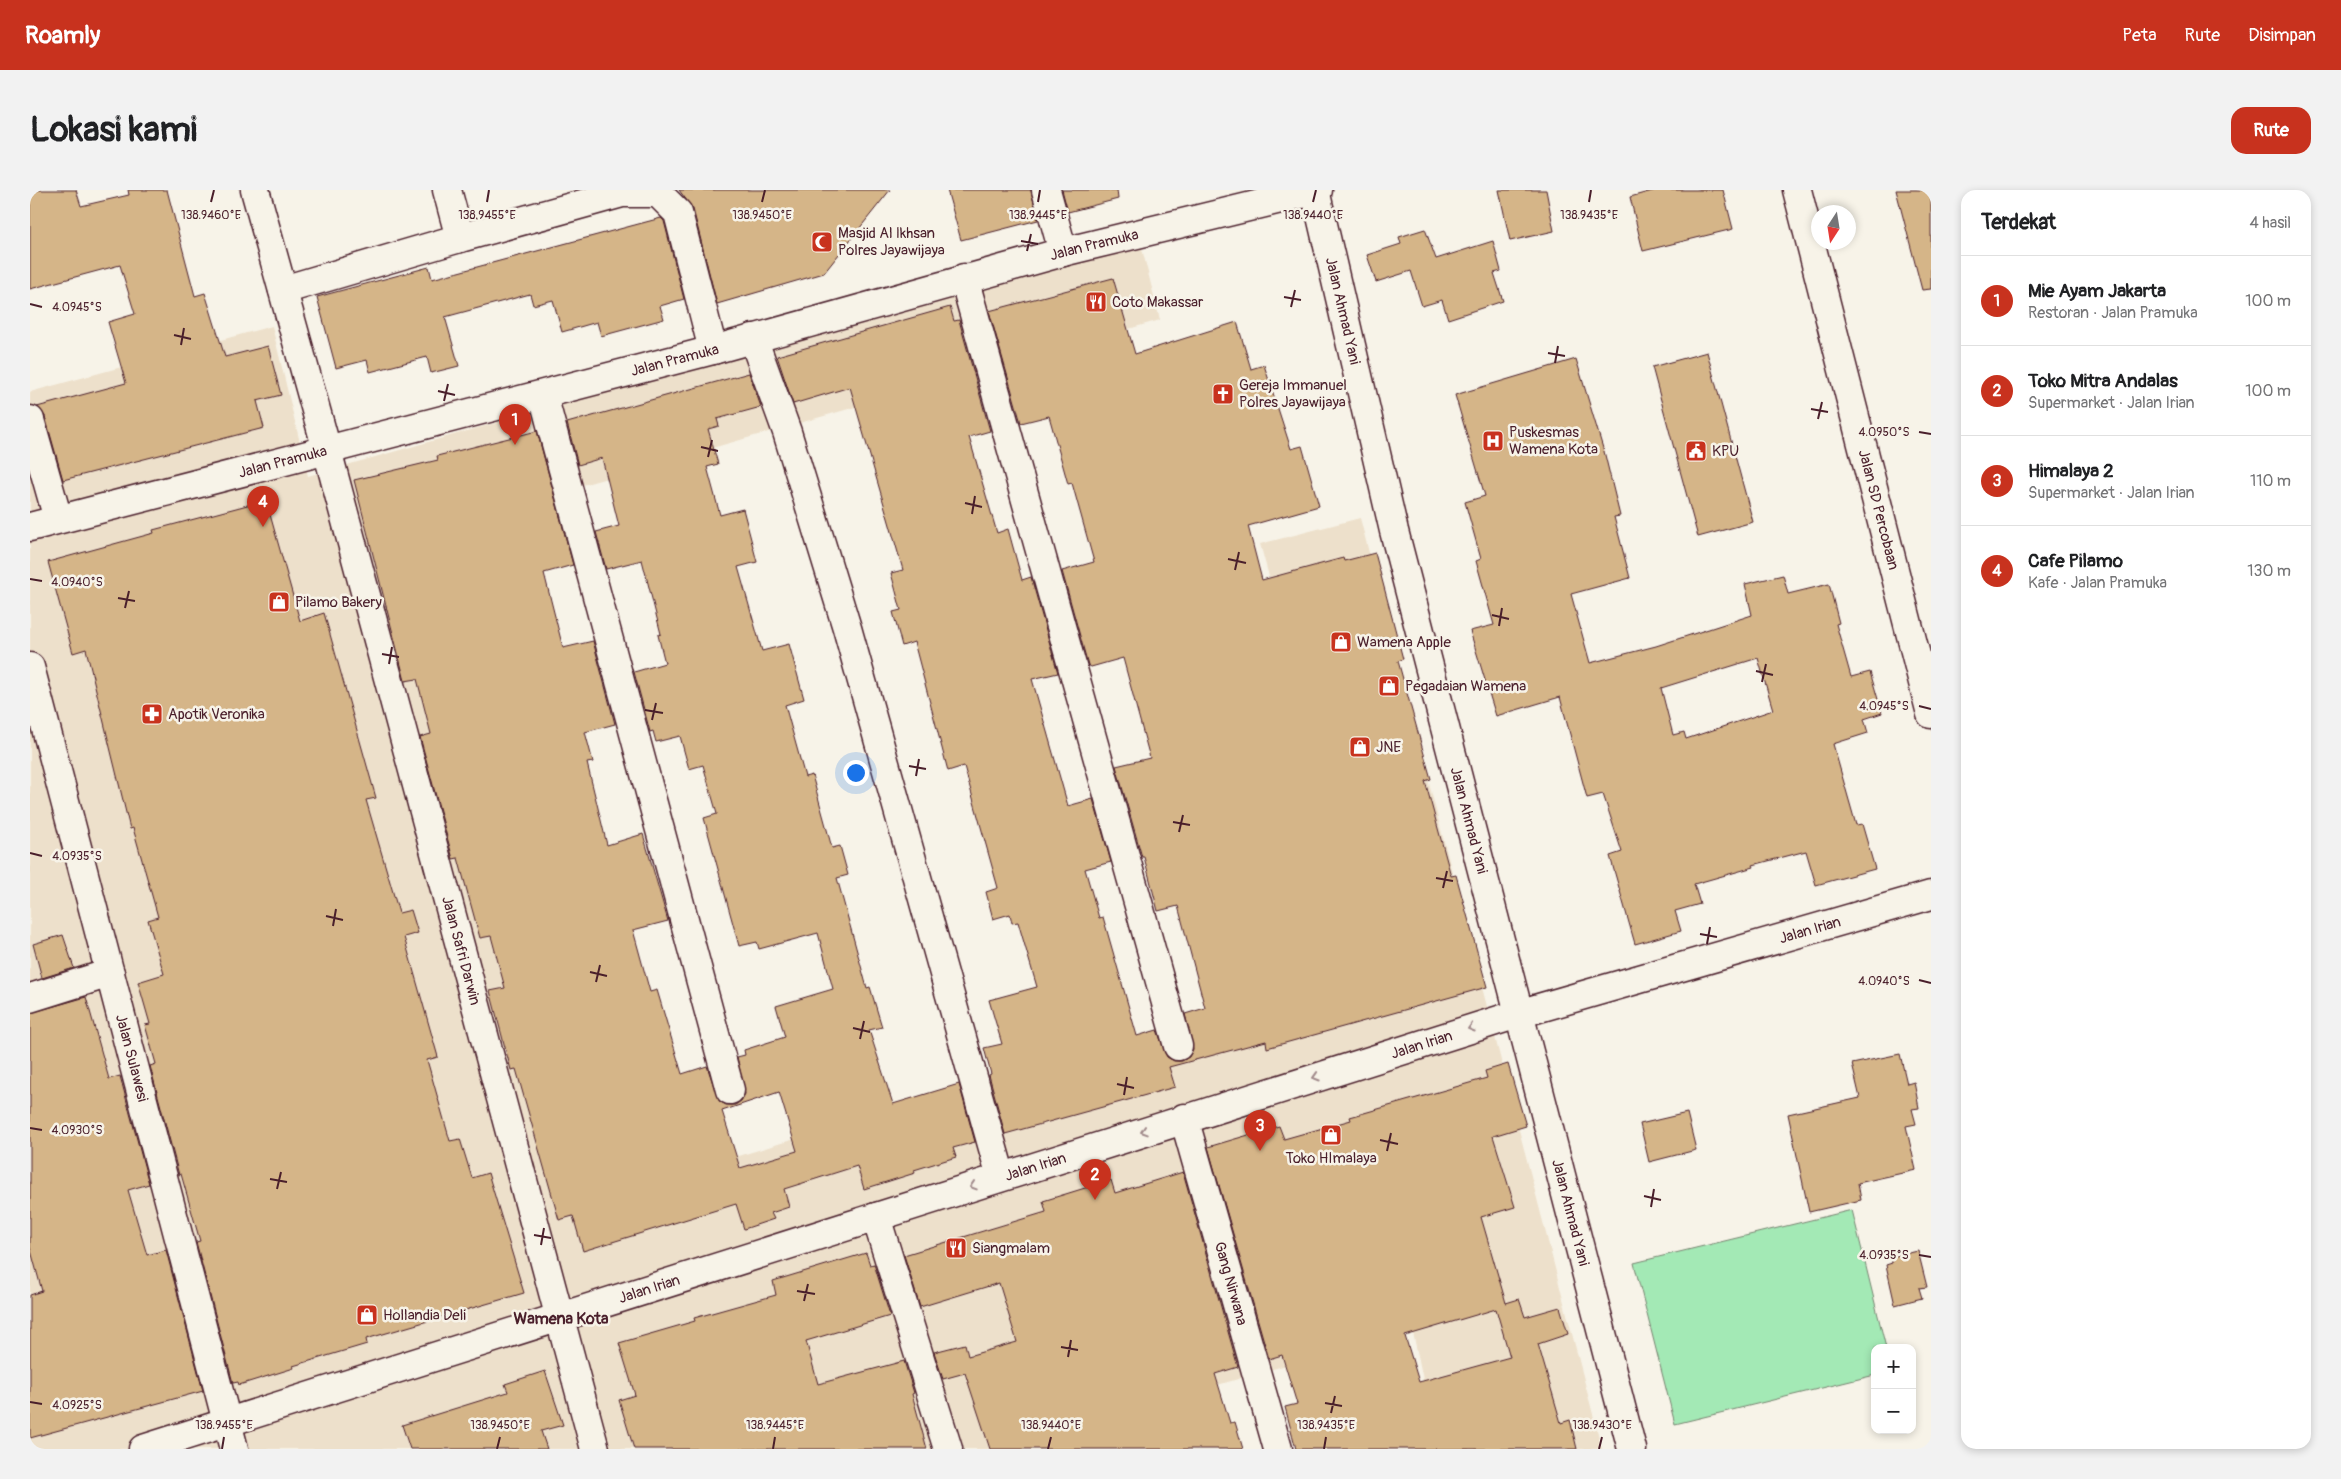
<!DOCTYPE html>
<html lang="id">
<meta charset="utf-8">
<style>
:root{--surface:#fff;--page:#f2f2f2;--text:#202124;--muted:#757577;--line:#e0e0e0;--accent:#c8321e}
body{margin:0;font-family:Pangolin,sans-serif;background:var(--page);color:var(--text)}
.controls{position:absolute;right:15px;bottom:15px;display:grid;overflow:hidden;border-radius:10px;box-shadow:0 2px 8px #0003}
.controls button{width:45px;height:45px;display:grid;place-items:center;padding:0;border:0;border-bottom:1px solid var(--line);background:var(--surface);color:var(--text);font:25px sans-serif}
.compass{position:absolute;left:1781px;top:15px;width:45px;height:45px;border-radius:50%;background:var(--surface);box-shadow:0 2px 8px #0003;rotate:192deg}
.you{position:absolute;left:825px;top:582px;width:18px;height:18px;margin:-12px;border:4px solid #fff;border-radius:50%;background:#1a73e8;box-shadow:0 0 0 8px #1a73e833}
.badge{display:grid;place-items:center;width:32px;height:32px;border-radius:50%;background:var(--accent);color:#fff;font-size:16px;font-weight:700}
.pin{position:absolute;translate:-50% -41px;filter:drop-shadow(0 1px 2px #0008)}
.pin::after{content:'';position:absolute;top:26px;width:18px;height:15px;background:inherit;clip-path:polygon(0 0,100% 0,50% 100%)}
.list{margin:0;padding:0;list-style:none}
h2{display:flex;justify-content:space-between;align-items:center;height:65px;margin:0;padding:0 20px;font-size:21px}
h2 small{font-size:16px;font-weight:400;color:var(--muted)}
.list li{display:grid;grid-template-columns:32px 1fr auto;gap:15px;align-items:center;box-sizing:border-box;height:90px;padding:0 20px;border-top:1px solid var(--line)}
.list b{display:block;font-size:19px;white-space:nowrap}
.list p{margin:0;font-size:16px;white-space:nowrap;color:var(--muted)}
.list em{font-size:16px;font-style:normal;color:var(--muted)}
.map{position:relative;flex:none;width:1901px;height:1259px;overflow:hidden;border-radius:15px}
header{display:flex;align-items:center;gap:30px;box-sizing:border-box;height:70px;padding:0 25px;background:var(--accent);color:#fff}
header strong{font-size:24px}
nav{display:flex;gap:28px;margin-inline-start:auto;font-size:18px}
.intro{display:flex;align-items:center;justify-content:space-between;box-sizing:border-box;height:120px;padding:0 30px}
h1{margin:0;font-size:35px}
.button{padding:12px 22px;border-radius:15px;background:var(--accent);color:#fff;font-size:18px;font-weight:700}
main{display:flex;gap:30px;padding:0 30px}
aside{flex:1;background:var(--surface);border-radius:15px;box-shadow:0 2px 8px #0003}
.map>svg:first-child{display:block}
.built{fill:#ede0cb}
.green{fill:#a3e9b5;stroke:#768470}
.building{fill:#d5b588;stroke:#4a1f2b;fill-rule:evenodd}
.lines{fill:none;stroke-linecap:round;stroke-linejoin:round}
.minor-casing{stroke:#4a1f2b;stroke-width:31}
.major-casing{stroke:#4a1f2b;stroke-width:31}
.minor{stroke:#f7f3e8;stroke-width:28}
.major{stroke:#f7f3e8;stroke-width:28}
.oneway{stroke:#a0898a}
.ticks{fill:none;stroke:#4a1f2b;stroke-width:2}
.labels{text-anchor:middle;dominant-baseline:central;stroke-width:5;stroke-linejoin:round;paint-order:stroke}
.poi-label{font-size:15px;fill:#4a1f2b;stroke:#f7f3e8;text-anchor:start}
.street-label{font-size:15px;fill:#4a1f2b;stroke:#f7f3e8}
.neighbourhood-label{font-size:16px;font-weight:bold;fill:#4a1f2b;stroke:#f7f3e8}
.ticks-label{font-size:12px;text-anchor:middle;fill:#4a1f2b;stroke:#f7f3e8;stroke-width:5;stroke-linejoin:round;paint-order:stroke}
</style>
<header>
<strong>Roamly</strong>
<nav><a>Peta</a><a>Rute</a><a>Disimpan</a></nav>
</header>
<div class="intro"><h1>Lokasi kami</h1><a class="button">Rute</a></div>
<main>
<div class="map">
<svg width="1901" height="1259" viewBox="0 0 1901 1259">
<rect width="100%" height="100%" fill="#f7f3e8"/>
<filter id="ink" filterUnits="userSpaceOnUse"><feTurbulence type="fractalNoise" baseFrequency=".02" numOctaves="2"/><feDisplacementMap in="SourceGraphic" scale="10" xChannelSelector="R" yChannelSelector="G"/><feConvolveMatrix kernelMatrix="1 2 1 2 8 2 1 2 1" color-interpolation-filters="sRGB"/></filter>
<g filter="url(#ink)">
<polygon class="built" points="1110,51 1130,130 423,332 663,980 932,898 1349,784 1230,354 1330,328 1572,1259 1408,1259 1382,1138 970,1259 0,1259 0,202 242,136 278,286"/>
<polygon class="green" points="1822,1020 1856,1158 1845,1158 1845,1185 1645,1234 1604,1073"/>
<g class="building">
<polygon points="0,0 46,0 51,16 99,5 98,0 137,0 165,106 175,103 195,167 238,156 251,205 227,211 234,238 33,290 15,226 7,217 96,193 78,132 105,124 90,75 0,99"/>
<polygon points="649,0 860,0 794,83 687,114 663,19"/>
<polygon points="917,0 1001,0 1008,30 931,50"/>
<polygon points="1032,0 1087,0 1088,9 1038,22"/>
<polygon points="1469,0 1516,0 1524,41 1480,51"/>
<polygon points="1626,0 1693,0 1703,39 1613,61 1600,7"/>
<polygon points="1866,0 1901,0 1901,99 1892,100"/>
<polygon points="631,28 634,31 654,109 630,116 634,129 571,146 567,132 532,142 523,110 503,115 500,104 415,127 429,176 401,183 397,167 340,182 337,170 306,178 287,107 399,77 402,89"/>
<polygon points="1395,39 1406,69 1463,51 1471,81 1464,83 1473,111 1418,129 1412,110 1392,116 1381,81 1346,92 1337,65 1371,54 1369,47"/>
<polygon points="1083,88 1105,164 1207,132 1221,179 1234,175 1261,259 1272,256 1289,316 1218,336 1232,390 1313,368 1314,371 1345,363 1373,469 1368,471 1401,589 1395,591 1421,686 1426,685 1457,797 1237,858 1236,851 1139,877 1145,897 975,944 959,885 961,884 954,858 972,854 959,810 1007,797 988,732 982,733 980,724 963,729 956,702 968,698 934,576 918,581 884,452 872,456 863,422 871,420 861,383 873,380 820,197 763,214 747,166 920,117 924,131 929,130 960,241 939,247 967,343 978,339 992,390 1001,387 1028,483 1002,489 1038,616 1063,609 1081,672 1055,679 1069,728 1073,727 1107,846 1127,840 1137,867 1144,871 1152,871 1159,867 1163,859 1155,824 1175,818 1148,716 1128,721 1114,667 1112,667 1086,576 1120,568 1093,468 1061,477 1058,475 1032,381 1064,372 1042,293 1038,294 1019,226 991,233 959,121"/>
<polygon points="1677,162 1723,332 1668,347 1622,177"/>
<path d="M 1546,169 L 1575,265 L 1590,326 L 1584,327 L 1600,388 L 1541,404 L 1560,473 L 1626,456 L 1722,425 L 1715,394 L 1753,385 L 1758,404 L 1799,394 L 1809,433 L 1806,434 L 1821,487 L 1840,482 L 1852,523 L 1834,529 L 1838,543 L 1803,554 L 1826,635 L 1832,634 L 1845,679 L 1786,695 L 1776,661 L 1723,675 L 1724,677 L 1664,694 L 1670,714 L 1645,721 L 1651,741 L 1605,754 L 1580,666 L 1592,662 L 1573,604 L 1557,608 L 1530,507 L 1466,526 L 1440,441 L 1464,435 L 1446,371 L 1451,369 L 1435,312 L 1455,306 L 1425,205 ZM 1728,468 L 1743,520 L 1656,549 L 1654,542 L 1643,545 L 1631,498 Z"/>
<path d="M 719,183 L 731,217 L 687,229 L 689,236 L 678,239 L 688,274 L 677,277 L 690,325 L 713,319 L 727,372 L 708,377 L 732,461 L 759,454 L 774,509 L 755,515 L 775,587 L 782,585 L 802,658 L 810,656 L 818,685 L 807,688 L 837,798 L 840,797 L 852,837 L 839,840 L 863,914 L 929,894 L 945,952 L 923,958 L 926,967 L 884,980 L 885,983 L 834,999 L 827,976 L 754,999 L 759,1017 L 741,1023 L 744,1029 L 714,1039 L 706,1014 L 553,1061 L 543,1026 L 529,1030 L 486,879 L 481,880 L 460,801 L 475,798 L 461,746 L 450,748 L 428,668 L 423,669 L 390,547 L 401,544 L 387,489 L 375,491 L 324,290 L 408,270 L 407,266 L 507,241 L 543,375 L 514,383 L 533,458 L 563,451 L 585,534 L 555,542 L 563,572 L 557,573 L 577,655 L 613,644 L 638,731 L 603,740 L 620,802 L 627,800 L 652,884 L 677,876 L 689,911 L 696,915 L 705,915 L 711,911 L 715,904 L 707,867 L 715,865 L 714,860 L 755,847 L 746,816 L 803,799 L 788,743 L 729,759 L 727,752 L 709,756 L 674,628 L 687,624 L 673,575 L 659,579 L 650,546 L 626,552 L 623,541 L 620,542 L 604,482 L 635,473 L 628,445 L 631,444 L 612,370 L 576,379 L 566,342 L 589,336 L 572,268 L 548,275 L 537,233 ZM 749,902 L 767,961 L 710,978 L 692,921 Z"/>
<polygon points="225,313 234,314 239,321 270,431 294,423 346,608 336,610 369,723 381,720 388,743 374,747 408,867 397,870 420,951 430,949 442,988 458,983 494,1103 336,1149 337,1154 263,1176 264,1178 209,1195 208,1192 203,1193 166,1052 170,1051 151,984 149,985 120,876 126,874 115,835 120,834 108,792 134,784 118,730 128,727 103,638 100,639 56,459 43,463 18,372 124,343 123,340"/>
<polygon points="33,745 44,778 12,788 3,754"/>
<polygon points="56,807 79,889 90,886 119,994 98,1000 117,1065 136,1060 173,1201 0,1248 0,1105 12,1101 0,1057 0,823"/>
<polygon points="1870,864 1877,894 1884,892 1889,918 1882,919 1886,934 1876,936 1886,980 1828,993 1831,1010 1779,1022 1758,924 1830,908 1822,874"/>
<path d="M 1478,874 L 1496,936 L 1463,946 L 1485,1017 L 1451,1027 L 1476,1113 L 1489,1109 L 1495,1127 L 1530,1117 L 1538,1144 L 1508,1154 L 1531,1233 L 1540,1230 L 1547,1259 L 1266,1259 L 1255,1217 L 1267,1214 L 1252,1165 L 1239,1169 L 1178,957 L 1249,936 L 1254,949 L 1321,930 L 1320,927 L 1457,888 L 1455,881 ZM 1466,1119 L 1480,1167 L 1389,1192 L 1375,1146 Z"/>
<polygon points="1657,923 1666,960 1619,972 1610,934"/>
<polygon points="1153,982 1208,1177 1185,1184 1200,1233 1205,1232 1213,1259 960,1259 935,1183 913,1189 904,1162 935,1154 938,1166 987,1152 969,1093 890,1117 874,1065 1016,1022 1013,1011 1081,990 1085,1003"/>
<polygon points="1888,1061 1897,1097 1889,1098 1892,1108 1865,1115 1856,1075 1862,1073 1861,1067"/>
<polygon points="836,1063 840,1075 844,1074 860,1126 776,1151 788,1194 874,1171 884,1203 882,1204 897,1259 604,1259 589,1210 605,1205 589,1153 665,1131 664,1128 746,1105 743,1091"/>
<polygon points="515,1181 533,1235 511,1241 517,1259 380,1259 372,1235 478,1202 475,1194"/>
</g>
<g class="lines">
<g class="minor-casing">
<g id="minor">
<path id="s1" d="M 225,0 L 297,260 L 565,1259"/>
<polyline points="1016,0 1033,62"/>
<path id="s2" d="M 1767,0 L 1901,524"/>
<polyline points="430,48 592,3 628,3 648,23 683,160"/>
<polyline points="934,88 1148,856"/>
<polyline points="253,100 430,48 417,0"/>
<polyline points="723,148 757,242 817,438 971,987"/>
<polyline points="513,205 700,900"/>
<polyline points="0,230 28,329"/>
<path id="s3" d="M 0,337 L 683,160 L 1033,62 L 1288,0"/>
<path id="s4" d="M 0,477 L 204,1259"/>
<polyline points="0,808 80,783"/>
<path id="s5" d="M 1154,928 L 1248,1259"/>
<polyline points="846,1027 918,1259"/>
</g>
</g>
<g class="major-casing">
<g id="major">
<path id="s6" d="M 1285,0 L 1364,341 L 1602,1259"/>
<path id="s7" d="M 113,1259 L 1488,824 L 1901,705"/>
</g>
</g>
<use href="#minor" class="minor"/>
<use href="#major" class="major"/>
</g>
<defs><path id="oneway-chevron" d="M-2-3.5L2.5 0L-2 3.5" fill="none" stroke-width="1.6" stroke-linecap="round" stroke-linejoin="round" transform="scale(1.25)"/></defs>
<g class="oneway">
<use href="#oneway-chevron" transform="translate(1441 838) rotate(163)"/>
<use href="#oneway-chevron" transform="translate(1286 887) rotate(163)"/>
<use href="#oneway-chevron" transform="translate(1114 941) rotate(162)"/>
<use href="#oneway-chevron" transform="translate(943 996) rotate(162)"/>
</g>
</g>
<path class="ticks" d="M 181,12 L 184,0M 457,12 L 459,0M 732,12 L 735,0M 1008,12 L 1010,0M 1283,12 L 1286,0M 1559,12 L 1561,0M 991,51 L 1008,54M 997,61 L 1001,44M 1254,107 L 1271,110M 0,114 L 12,117M 1261,117 L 1265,100M 144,145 L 161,149M 151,155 L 154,138M 1518,163 L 1535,166M 1525,173 L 1528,156M 408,201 L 425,205M 414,211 L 418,194M 1781,219 L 1798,222M 1788,229 L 1792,212M 1889,242 L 1901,244M 671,257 L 688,261M 678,267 L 682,250M 935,313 L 952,317M 942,324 L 945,306M 1198,369 L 1216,373M 1205,380 L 1209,362M 0,389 L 12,391M 88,408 L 105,411M 95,418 L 99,401M 1462,425 L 1479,429M 1469,436 L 1472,418M 352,464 L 369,467M 359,474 L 362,457M 1726,481 L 1743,485M 1732,492 L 1736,474M 1889,516 L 1901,519M 615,520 L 633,523M 622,530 L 626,513M 879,576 L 896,579M 886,586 L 889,569M 1143,632 L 1160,635M 1149,642 L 1153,625M 0,663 L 12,666M 1406,688 L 1423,691M 1413,698 L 1417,681M 296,726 L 313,730M 303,736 L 306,719M 1670,744 L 1687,747M 1677,754 L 1680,737M 560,782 L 577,786M 1889,790 L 1901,793M 566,792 L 570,775M 823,838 L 840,842M 830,849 L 834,831M 1087,894 L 1104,898M 1094,905 L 1097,887M 0,938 L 12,940M 1350,950 L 1368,954M 1357,961 L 1361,943M 240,989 L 257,992M 247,999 L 251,982M 1614,1006 L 1631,1010M 1621,1017 L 1624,999M 504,1045 L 521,1048M 511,1055 L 514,1038M 1889,1065 L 1901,1067M 767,1101 L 785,1104M 774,1111 L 778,1094M 1031,1157 L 1048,1160M 1038,1167 L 1041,1150M 0,1212 L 12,1214M 1295,1213 L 1312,1216M 1301,1223 L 1305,1206M 192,1259 L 194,1247M 467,1259 L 470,1247M 743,1259 L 745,1247M 1018,1259 L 1021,1247M 1294,1259 L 1296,1247M 1569,1259 L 1572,1247"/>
<defs>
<g id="mosque-square" transform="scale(1.125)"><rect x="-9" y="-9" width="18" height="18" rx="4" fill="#c8321e" stroke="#f7f3e8"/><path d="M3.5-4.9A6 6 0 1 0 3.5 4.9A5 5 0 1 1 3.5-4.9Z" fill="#fff"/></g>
<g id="restaurant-square" transform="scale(1.125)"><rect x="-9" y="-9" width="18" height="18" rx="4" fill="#c8321e" stroke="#f7f3e8"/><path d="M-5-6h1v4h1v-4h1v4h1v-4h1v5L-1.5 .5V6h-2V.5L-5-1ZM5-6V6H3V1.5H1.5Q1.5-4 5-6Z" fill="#fff"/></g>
<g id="church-square" transform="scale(1.125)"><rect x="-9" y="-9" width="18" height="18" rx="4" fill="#c8321e" stroke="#f7f3e8"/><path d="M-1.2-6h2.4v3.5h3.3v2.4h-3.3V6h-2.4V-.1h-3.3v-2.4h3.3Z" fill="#fff"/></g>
<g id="hospital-square" transform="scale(1.125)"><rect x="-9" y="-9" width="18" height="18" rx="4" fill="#c8321e" stroke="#f7f3e8"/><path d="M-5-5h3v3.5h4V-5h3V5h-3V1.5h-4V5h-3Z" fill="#fff"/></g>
<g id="civic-square" transform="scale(1.125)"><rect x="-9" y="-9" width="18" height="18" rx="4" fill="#c8321e" stroke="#f7f3e8"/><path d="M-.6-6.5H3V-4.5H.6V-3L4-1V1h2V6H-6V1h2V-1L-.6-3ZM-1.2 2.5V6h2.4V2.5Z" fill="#fff"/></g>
<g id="shop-square" transform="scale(1.125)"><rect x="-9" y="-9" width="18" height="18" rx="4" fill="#c8321e" stroke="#f7f3e8"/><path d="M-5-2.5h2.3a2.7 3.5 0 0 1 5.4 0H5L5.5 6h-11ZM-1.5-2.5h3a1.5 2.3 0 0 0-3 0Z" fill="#fff"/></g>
<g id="pharmacy-square" transform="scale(1.125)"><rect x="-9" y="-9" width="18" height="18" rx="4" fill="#c8321e" stroke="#f7f3e8"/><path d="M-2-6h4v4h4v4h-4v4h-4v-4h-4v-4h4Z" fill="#fff"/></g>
</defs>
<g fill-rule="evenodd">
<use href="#mosque-square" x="792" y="52"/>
<use href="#restaurant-square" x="1066" y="112"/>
<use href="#church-square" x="1193" y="204"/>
<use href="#hospital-square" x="1463" y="251"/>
<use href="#civic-square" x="1666" y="261"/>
<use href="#shop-square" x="249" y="412"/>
<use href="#shop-square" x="1311" y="452"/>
<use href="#shop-square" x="1359" y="496"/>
<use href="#pharmacy-square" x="122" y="524"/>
<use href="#shop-square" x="1330" y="557"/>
<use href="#shop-square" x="1301" y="945"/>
<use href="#restaurant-square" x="926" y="1058"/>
<use href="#shop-square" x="337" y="1125"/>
</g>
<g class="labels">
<g class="poi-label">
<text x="808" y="43">Masjid Al Ikhsan<tspan x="808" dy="17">Polres Jayawijaya</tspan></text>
<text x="1082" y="112">Coto Makassar</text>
<text x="1209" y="195">Gereja Immanuel<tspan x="1209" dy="17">Polres Jayawijaya</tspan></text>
<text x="1479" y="242">Puskesmas<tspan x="1479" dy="17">Wamena Kota</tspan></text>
<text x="1682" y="261">KPU</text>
<text x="265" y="412">Pilamo Bakery</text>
<text x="1327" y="452">Wamena Apple</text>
<text x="1375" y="496">Pegadaian Wamena</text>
<text x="138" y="524">Apotik Veronika</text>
<text x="1346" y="557">JNE</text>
<text x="1301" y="968" text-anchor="middle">Toko HImalaya</text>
<text x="942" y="1058">Siangmalam</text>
<text x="353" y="1125">Hollandia Deli</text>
</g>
<g class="street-label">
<text stroke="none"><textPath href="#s3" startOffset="1101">Jalan Pramuka</textPath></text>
<text stroke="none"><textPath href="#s6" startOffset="124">Jalan Ahmad Yani</textPath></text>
<text stroke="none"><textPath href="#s3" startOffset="666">Jalan Pramuka</textPath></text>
<text stroke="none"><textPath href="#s3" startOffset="261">Jalan Pramuka</textPath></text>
<text stroke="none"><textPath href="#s2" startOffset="330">Jalan SD Percobaan</textPath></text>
<text stroke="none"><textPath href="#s6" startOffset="649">Jalan Ahmad Yani</textPath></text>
<text stroke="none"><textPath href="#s7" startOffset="1746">Jalan Irian</textPath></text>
<text stroke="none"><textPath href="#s1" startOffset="788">Jalan Safri Darwin</textPath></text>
<text stroke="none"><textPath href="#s7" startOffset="1341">Jalan Irian</textPath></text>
<text stroke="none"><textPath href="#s4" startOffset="404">Jalan Sulawesi</textPath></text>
<text stroke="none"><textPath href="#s7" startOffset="936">Jalan Irian</textPath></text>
<text stroke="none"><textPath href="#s6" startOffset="1054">Jalan Ahmad Yani</textPath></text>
<text stroke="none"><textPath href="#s5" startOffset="172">Gang Nirwana</textPath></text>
<text stroke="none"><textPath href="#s7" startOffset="531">Jalan Irian</textPath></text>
</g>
<g class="neighbourhood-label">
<text x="531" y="1129">Wamena Kota</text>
</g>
</g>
<g class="ticks-label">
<text x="181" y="29">138.9460°E</text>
<text x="457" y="29">138.9455°E</text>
<text x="732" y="29">138.9450°E</text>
<text x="1008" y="29">138.9445°E</text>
<text x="1283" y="29">138.9440°E</text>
<text x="1559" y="29">138.9435°E</text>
<text x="47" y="121">4.0945°S</text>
<text x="1854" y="246">4.0950°S</text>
<text x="47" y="396">4.0940°S</text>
<text x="1854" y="520">4.0945°S</text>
<text x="47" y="670">4.0935°S</text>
<text x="1854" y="795">4.0940°S</text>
<text x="47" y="944">4.0930°S</text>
<text x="1854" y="1069">4.0935°S</text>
<text x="47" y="1219">4.0925°S</text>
<text x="194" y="1239">138.9455°E</text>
<text x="470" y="1239">138.9450°E</text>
<text x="745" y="1239">138.9445°E</text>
<text x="1021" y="1239">138.9440°E</text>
<text x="1296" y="1239">138.9435°E</text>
<text x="1572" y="1239">138.9430°E</text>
</g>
</svg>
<div class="controls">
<button>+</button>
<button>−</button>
</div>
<svg class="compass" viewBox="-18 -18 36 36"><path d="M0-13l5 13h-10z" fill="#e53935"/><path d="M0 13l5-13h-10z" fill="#757577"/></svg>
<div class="you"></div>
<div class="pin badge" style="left:485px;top:255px">1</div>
<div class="pin badge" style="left:1065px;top:1010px">2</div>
<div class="pin badge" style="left:1230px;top:961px">3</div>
<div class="pin badge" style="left:233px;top:337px">4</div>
</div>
<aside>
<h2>Terdekat<small>4 hasil</small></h2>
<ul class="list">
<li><span class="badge">1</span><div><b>Mie Ayam Jakarta</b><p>Restoran · Jalan Pramuka</p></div><em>100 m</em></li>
<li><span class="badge">2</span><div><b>Toko Mitra Andalas</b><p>Supermarket · Jalan Irian</p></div><em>100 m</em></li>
<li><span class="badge">3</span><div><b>Himalaya 2</b><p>Supermarket · Jalan Irian</p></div><em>110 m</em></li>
<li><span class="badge">4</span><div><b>Cafe Pilamo</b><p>Kafe · Jalan Pramuka</p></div><em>130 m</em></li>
</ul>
</aside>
</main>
